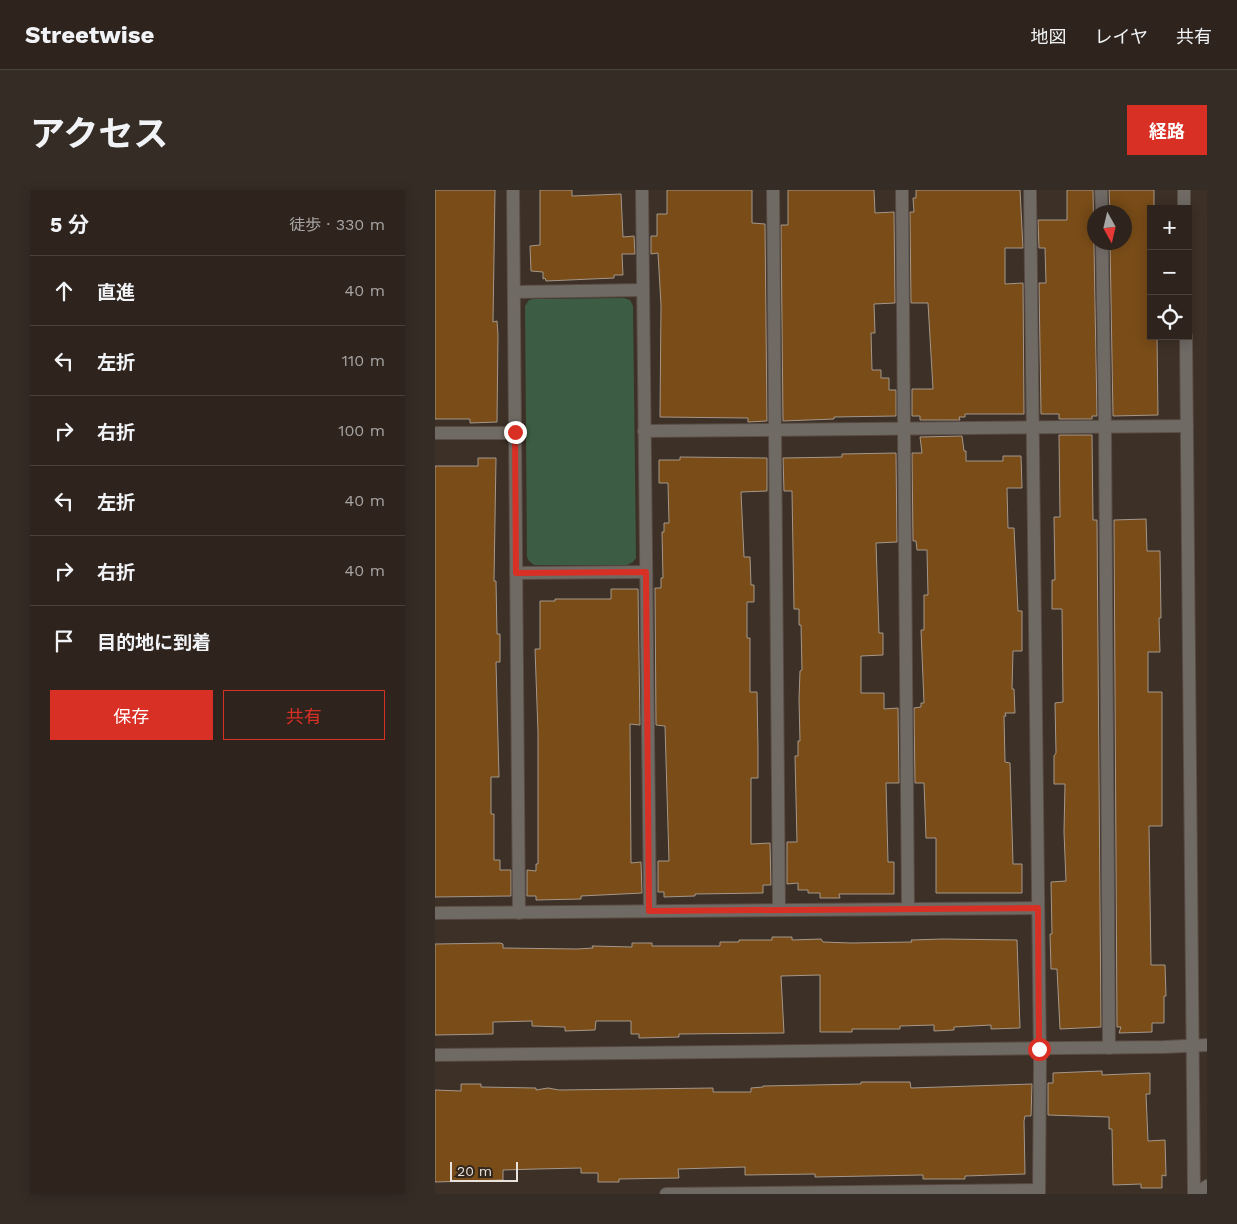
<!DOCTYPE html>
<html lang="ja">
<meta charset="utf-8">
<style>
:root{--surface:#2e241d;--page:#362c26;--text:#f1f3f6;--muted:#a7a4a4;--line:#49413b;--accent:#d93025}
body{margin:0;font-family:"Work Sans","Noto Sans JP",sans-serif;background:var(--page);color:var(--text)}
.controls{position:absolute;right:15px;top:15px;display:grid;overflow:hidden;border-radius:0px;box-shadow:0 2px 12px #0003}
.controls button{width:45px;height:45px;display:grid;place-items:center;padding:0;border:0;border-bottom:1px solid var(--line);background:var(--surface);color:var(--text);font:25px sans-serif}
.compass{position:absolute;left:652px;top:15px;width:45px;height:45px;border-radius:50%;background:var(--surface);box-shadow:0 2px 12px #0003;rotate:172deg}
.scale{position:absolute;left:15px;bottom:12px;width:68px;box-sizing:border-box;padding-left:5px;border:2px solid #e9e1db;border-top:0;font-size:14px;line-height:18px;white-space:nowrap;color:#e9e1db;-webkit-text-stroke:4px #32261d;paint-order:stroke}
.stop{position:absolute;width:15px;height:15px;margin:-11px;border:4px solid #d93025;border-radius:50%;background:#fff}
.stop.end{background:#d93025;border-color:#fff;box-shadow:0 1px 5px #0008}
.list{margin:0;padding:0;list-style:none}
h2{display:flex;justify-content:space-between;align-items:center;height:65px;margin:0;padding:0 20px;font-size:21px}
h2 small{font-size:16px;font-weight:400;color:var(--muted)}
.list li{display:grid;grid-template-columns:32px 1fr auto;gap:15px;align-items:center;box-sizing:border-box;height:70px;padding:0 20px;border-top:1px solid var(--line)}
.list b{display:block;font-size:19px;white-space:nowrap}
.list em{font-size:16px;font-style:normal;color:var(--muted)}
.actions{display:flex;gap:10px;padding:15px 20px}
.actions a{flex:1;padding:11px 0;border:1px solid var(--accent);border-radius:0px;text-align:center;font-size:18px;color:var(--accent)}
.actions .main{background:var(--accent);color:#fff}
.icon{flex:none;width:28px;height:28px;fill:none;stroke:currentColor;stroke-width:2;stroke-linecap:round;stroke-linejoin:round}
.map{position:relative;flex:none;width:772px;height:1004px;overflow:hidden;border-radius:0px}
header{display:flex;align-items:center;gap:30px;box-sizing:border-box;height:70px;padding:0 25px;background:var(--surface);border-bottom:1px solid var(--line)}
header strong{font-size:24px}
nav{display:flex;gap:28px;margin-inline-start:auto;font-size:18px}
.intro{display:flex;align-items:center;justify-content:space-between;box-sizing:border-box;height:120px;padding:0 30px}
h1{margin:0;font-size:35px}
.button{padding:12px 22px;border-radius:0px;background:var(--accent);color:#fff;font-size:18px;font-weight:700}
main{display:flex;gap:30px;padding:0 30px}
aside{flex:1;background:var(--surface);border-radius:0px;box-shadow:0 2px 12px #0003}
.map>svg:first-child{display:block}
.green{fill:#3c5c43}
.building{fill:#794c18;stroke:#a4978a}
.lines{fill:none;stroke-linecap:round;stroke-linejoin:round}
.minor-casing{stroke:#594c44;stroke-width:14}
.tertiary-casing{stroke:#594c44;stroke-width:14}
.minor{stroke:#706a65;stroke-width:12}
.tertiary{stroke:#706a65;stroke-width:12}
.route{stroke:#d93025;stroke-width:6}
</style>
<header>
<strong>Streetwise</strong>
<nav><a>地図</a><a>レイヤ</a><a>共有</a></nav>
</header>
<div class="intro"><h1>アクセス</h1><a class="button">経路</a></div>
<main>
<aside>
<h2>5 分<small>徒歩 · 330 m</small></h2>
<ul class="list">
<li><svg class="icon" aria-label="ahead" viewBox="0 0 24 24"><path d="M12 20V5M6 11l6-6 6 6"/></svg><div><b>直進</b></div><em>40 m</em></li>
<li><svg class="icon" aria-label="left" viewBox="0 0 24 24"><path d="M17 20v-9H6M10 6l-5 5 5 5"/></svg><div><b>左折</b></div><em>110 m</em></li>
<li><svg class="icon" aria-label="right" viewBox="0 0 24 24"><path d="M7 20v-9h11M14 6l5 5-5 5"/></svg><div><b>右折</b></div><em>100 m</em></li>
<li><svg class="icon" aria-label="left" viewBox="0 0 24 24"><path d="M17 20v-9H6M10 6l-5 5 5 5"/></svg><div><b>左折</b></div><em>40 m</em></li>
<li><svg class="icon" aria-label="right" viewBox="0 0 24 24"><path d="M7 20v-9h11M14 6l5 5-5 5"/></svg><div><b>右折</b></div><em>40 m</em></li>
<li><svg class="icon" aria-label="arrive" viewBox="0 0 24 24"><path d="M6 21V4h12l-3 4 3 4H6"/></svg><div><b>目的地に到着</b></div></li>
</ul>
<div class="actions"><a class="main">保存</a><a>共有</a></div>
</aside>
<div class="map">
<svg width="772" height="1004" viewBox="0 0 772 1004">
<rect width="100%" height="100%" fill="#3d3027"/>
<polygon class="green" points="189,108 195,110 198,116 201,368 198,372 192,375 99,375 94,371 92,367 90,116 94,110 98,109"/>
<g class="building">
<polygon points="0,0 60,0 58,132 62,131 63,145 62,232 35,233 35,229 0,229"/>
<polygon points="105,0 137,0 137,6 186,4 188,47 199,46 200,64 187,64 188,85 179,85 179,88 111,91 110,88 108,89 108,82 96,81 95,56 105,55"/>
<polygon points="232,0 317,0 317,33 330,34 332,231 313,232 313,228 225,227 226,115 223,63 216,64 216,46 222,46 222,24 232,24"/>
<polygon points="353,0 439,0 440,23 459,22 460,113 439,114 440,143 436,143 437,180 446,180 446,188 454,188 454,200 461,200 461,226 399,227 399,229 348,231 346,35 353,35"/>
<polygon points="481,0 585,0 588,58 570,58 570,94 588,93 589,224 530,224 530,227 524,227 525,230 485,230 485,226 477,226 477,199 498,199 493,113 476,113 475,22 479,22 478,8 481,8"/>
<polygon points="632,0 658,0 662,226 657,226 657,229 624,229 624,224 606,224 604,93 611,93 610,58 604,58 603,30 632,30"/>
<polygon points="674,0 719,0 719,19 716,19 716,146 722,146 723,225 678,226 675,52 690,52 690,22 675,22"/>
<polygon points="624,245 657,245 658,330 662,330 666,837 625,839 622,779 616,779 615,744 617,744 616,692 631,691 629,642 630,594 619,594 619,566 621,563 620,513 628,512 627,419 617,419 617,390 620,390 619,327 625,327"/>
<polygon points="527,246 529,261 531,261 531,271 568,271 568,266 586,266 587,298 572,298 573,338 579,338 583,421 587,421 587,461 578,461 577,499 579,499 580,523 570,523 571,526 569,526 570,572 575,573 578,674 587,674 587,703 501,703 501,648 491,648 489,593 480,593 479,518 486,517 486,513 489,513 486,440 489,440 489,405 493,405 492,360 482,360 481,351 478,351 477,263 487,263 485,247"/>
<polygon points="461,263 462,352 441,353 444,443 448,443 448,465 426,466 426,503 449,503 449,519 463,518 464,593 451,593 453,672 459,672 459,704 404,704 405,708 385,708 385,703 373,703 373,700 363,700 363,693 352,694 352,652 362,652 360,566 363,566 363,551 365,551 364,509 365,481 367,480 366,435 364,435 364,419 359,419 357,301 349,301 348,268 407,267 407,264"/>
<polygon points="245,267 332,268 332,301 306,302 309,367 315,367 316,395 319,395 319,412 312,412 312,448 315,448 315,502 322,502 323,559 323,588 316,588 316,654 335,653 336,695 328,695 328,703 260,704 260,706 229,707 229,702 223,702 223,671 234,671 230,536 221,535 220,398 226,398 226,388 228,388 227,342 229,342 229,333 234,333 233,293 224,293 224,270 245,270"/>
<polygon points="43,268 61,268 59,391 61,391 62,444 65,444 65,472 61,472 64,587 56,587 56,624 59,624 59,670 65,670 65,680 76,680 76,706 0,707 0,276 43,276"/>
<polygon points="711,329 712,361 725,361 726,428 724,428 725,462 713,462 713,502 727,502 727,636 714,636 716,775 730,775 731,806 729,806 729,833 717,833 717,842 684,843 686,837 682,837 679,330"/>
<polygon points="176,399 203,399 205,535 195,534 196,673 206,672 207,703 146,706 146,709 101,710 101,706 92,706 92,680 101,681 101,674 103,674 103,542 100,459 105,459 105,411 120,411 120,409 176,409"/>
<polygon points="337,747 357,747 357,750 386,749 388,752 416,753 477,752 476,750 508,749 582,750 585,838 556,839 556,835 519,837 519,840 499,841 499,835 465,836 465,839 417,839 417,842 385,842 385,785 346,786 349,843 244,844 244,847 204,848 204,844 196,844 196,831 161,831 160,840 130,841 130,837 97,836 97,831 58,832 58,844 0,845 0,754 65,753 68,754 68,758 142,759 158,758 157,756 197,757 197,753 217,753 217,756 285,756 285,752 304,752 304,750 337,750"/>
<polygon points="667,881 667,885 715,883 715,904 711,904 713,951 730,950 731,986 727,985 727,998 706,998 706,994 678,995 677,939 674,939 674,927 613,925 613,893 618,893 618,883"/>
<polygon points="426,892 475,892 476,898 597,894 596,926 590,926 589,931 590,984 530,986 530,989 488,989 488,985 380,987 380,984 310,985 310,977 243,979 244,988 184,989 184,992 163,992 163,983 146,983 146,978 102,979 68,980 68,990 0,992 0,900 26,901 26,894 46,894 46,897 101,898 101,900 113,898 124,900 278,898 278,902 316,902 316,898 328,897 328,896 426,894"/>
</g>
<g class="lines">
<g class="minor-casing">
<g id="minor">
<polyline points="78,0 84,723"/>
<polyline points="207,0 215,721"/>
<polyline points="338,0 344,720"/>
<polyline points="467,0 473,719"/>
<polyline points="595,0 605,872 604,1004"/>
<polyline points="666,0 667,22"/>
<polyline points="667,52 670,237 674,858"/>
<polyline points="80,102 208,100"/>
<polyline points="209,241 752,236"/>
<polyline points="0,243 80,243"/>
<polyline points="81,383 211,382"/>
<polyline points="0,723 603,718"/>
<polyline points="0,865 729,857 772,855"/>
<polyline points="231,1004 604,1000"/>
</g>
</g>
<g class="tertiary-casing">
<g id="tertiary">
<polyline points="749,0 749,19"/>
<polyline points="751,146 759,1004"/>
<polyline points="760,1004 772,996"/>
</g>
</g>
<use href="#minor" class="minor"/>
<use href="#tertiary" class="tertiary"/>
</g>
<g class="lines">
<polyline class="route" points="80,242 81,383 211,382 214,721 603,718 604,859"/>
</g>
</svg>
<div class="controls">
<button>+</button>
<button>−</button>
<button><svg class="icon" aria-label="locate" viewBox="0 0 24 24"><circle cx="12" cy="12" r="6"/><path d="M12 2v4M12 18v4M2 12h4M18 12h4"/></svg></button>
</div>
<svg class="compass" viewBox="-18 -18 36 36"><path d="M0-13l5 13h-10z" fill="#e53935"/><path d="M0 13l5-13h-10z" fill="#a7a4a4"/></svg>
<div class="scale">20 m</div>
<div class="stop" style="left:604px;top:859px"></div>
<div class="stop end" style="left:80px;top:242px"></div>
</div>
</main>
